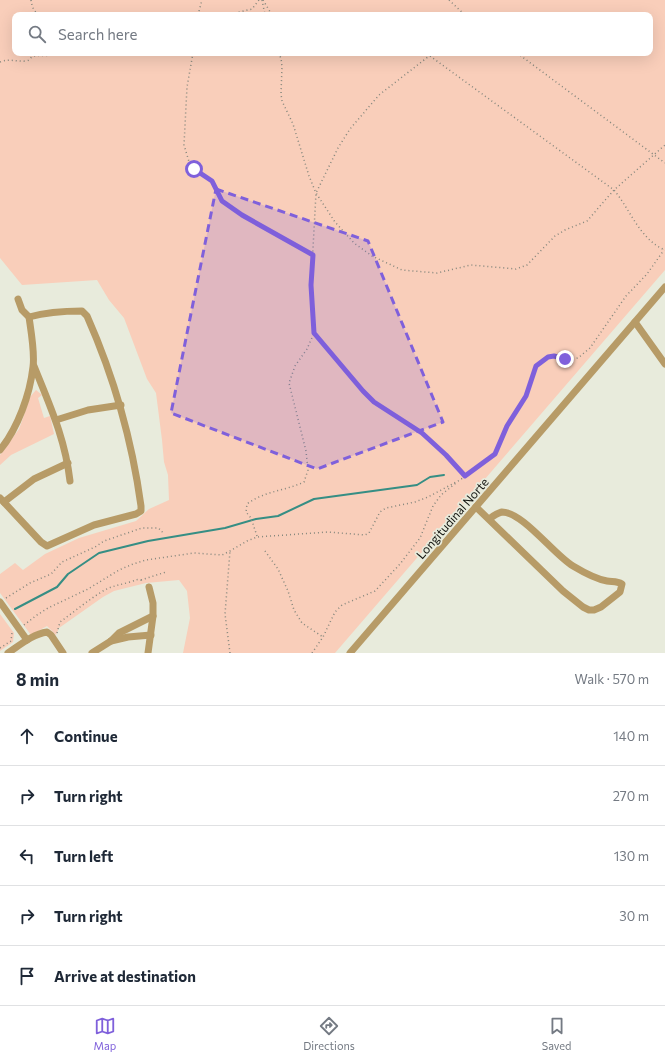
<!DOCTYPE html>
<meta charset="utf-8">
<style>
:root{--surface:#fff;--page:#f6f6f7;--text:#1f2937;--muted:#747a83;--line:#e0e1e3;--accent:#7f60db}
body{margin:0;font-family:Commissioner,sans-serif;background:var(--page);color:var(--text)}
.stop{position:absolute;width:12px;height:12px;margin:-9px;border:3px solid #7f60db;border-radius:50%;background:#fff}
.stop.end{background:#7f60db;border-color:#fff;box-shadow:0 1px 4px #0008}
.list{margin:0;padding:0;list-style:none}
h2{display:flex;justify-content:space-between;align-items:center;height:52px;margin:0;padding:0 16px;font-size:17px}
h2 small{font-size:13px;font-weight:400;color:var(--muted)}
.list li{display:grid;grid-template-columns:26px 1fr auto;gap:12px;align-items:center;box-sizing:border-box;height:60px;padding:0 16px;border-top:1px solid var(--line)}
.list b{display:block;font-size:15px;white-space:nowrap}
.list em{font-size:13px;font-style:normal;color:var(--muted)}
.icon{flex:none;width:22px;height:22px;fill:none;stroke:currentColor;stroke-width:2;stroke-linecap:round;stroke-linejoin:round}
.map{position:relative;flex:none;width:665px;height:653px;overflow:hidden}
.search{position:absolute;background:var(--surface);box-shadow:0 4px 16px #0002;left:12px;right:12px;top:12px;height:44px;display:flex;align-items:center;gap:10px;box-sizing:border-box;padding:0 14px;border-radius:8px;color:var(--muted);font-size:15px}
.sheet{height:352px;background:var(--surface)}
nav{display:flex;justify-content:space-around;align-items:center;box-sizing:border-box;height:56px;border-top:1px solid var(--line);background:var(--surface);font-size:11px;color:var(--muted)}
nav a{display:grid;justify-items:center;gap:2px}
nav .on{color:var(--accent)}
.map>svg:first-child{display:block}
.green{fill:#f9ceba;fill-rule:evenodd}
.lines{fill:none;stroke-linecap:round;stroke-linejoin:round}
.stream{stroke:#368e84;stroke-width:2}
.path{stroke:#85877d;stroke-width:1.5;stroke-dasharray:1 3;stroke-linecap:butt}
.minor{stroke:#b79b67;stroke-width:7}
.route{stroke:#7f60db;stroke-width:5}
.marked{fill:#7f60db;fill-opacity:0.2;stroke:#7f60db;stroke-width:3;stroke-dasharray:8 5;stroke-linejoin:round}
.labels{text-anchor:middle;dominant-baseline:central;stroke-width:3.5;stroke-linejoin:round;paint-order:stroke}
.street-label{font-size:12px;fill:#10110d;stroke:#e8ebdc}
</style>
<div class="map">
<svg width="665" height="653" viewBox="0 0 665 653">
<rect width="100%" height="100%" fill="#e8ebdc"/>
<g class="green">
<path d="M 0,0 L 665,0 L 665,270 L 335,653 L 183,653 L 190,618 L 187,591 L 179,580 L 146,583 L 114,591 L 103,597 L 59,628 L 56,635 L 47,626 L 31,635 L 0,593 L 0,574 L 15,563 L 23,570 L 45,554 L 79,538 L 136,521 L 149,509 L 169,500 L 168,475 L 164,462 L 162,440 L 156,393 L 147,379 L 124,318 L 109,300 L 97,280 L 22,285 L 0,258 ZM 15,15 L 650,15 L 650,53 L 15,53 Z"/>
<polygon points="36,390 42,395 38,398 44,418 50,416 54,434 11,455 0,465 0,455 19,429 23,418 30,397"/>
<polygon points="0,614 14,633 13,642 0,651"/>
</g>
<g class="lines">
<polyline class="stream" points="15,609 57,587 68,574 99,553 148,541 225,528 256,519 278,516 314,499 417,485 430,477 444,475"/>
<g class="path">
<path d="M 31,0 C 32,7 34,13 41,15"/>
<polyline points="262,0 265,15"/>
<polyline points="263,0 272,15"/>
<polyline points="449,0 465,15"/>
<polyline points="198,15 202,0"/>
<polyline points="227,15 252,9 259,0"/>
<polyline points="193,53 187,87 184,145 190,165 212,181 222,201 242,215 313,255"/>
<polyline points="278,53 281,58 282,67 281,94 282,101 293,124 309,176 316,193 335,222 354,243 372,256 402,270 437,273 471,265 516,269 527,265 555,236 565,230 587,221 614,190 665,145"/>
<polyline points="517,53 665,163"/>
<path d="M 430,56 L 614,190 C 630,209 640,240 665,250"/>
<path d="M 0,62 C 9,58 16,62 26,61 C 30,61 30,57 34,56 C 40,54 47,58 52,53"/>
<polyline points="314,333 363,391 374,401 422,433 446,455 465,476"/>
<path d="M 257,536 L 251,518 L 246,512 L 247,504 C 264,491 285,491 304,482 L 308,470 L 306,451 L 289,383 L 295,366 L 307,349 L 314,333 L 311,285 L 316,193 L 338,148 L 350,129 L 379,95 L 433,53"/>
<polyline points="265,551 278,569 288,591 294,610 302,623 323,637"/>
<polyline points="141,580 166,572"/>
<polyline points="6,598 30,583 51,574 62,562 95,547 104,541 142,528 158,528 162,531 163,535"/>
<polyline points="24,625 37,615 48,608 88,589 119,570 133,564 146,560 194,553 222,555 230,551 247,541 257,537 328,532 365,535 369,533 380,512 386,508 415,502 428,497 460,480 495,454 507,426 526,396 536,366 548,357 554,356 570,360 578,358 590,348 626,296 647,274 664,250"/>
<path d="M 57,633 L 60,622 C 74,612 88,600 103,591 C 111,586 120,585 130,582 C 135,581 138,577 144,582"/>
<polyline points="0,648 11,641 12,633"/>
<polyline points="230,653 225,614 230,551"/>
<polyline points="312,653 323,637 335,612 342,605 375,591 400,564 420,538 433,506 441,495 456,483"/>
</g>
<g class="minor">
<polyline points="635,322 665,364"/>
<path d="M 34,366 C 50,406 65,438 70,481"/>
<polyline points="56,420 88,410 121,405"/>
<path d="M 0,450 C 18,428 30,394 33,367 C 35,353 31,331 29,317 L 22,310 L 18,299"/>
<path d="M 0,498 L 41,542 L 47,546 L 94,525 L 136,514 L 141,511 L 141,506 C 132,440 114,377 87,316 L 82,311 C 64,311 47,312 29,317"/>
<polyline points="4,502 34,479 68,463"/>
<path d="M 476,507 L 563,591 L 583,607 L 589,610 L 594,610 L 601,607 L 620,592 L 622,584 C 617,581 612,582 607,581 C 595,579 583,572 573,566 C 554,555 523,512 502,512 C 497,513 493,516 489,519"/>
<polyline points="0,602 27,640"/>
<polyline points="111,641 128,637 151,635"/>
<path d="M 8,653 C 20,645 33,634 47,632 L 51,635 L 63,653"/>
<polyline points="92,653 111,641 119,633 153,616"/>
<polyline points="148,653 153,616 153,603 149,587"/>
<polyline points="350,653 665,287"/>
</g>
</g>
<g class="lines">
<polyline class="route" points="194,169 212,181 222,201 242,215 313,255 311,285 314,333 363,391 374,402 422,433 446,455 465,476 495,454 507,426 526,396 536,366 548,357 554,356 565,359"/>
</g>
<path class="marked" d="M 216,189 L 368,241 L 443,422 L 317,469 L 171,413 Z"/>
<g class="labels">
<g class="street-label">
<text transform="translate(452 518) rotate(-49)">Longitudinal Norte</text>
</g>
</g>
</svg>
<div class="stop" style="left:194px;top:169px"></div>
<div class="stop end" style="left:565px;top:359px"></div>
<div class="search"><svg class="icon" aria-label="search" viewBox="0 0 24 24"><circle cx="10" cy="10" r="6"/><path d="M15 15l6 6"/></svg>Search here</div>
</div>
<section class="sheet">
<h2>8 min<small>Walk · 570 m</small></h2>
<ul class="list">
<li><svg class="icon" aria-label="ahead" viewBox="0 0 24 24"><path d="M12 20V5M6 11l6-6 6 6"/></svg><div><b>Continue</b></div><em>140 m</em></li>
<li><svg class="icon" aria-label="right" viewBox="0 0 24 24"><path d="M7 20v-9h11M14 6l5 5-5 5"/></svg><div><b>Turn right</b></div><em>270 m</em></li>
<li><svg class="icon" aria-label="left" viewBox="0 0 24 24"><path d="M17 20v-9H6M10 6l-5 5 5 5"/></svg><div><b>Turn left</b></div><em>130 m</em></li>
<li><svg class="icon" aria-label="right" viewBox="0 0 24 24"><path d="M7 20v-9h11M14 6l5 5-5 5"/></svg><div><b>Turn right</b></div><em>30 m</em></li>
<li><svg class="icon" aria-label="arrive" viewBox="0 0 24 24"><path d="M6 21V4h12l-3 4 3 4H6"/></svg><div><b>Arrive at destination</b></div></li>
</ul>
</section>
<nav>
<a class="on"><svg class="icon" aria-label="map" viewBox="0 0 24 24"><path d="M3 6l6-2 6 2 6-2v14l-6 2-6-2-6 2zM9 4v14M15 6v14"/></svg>Map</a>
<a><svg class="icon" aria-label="directions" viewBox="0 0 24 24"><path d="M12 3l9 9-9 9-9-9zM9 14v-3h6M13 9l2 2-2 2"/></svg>Directions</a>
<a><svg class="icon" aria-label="saved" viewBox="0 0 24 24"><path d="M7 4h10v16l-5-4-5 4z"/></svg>Saved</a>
</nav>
